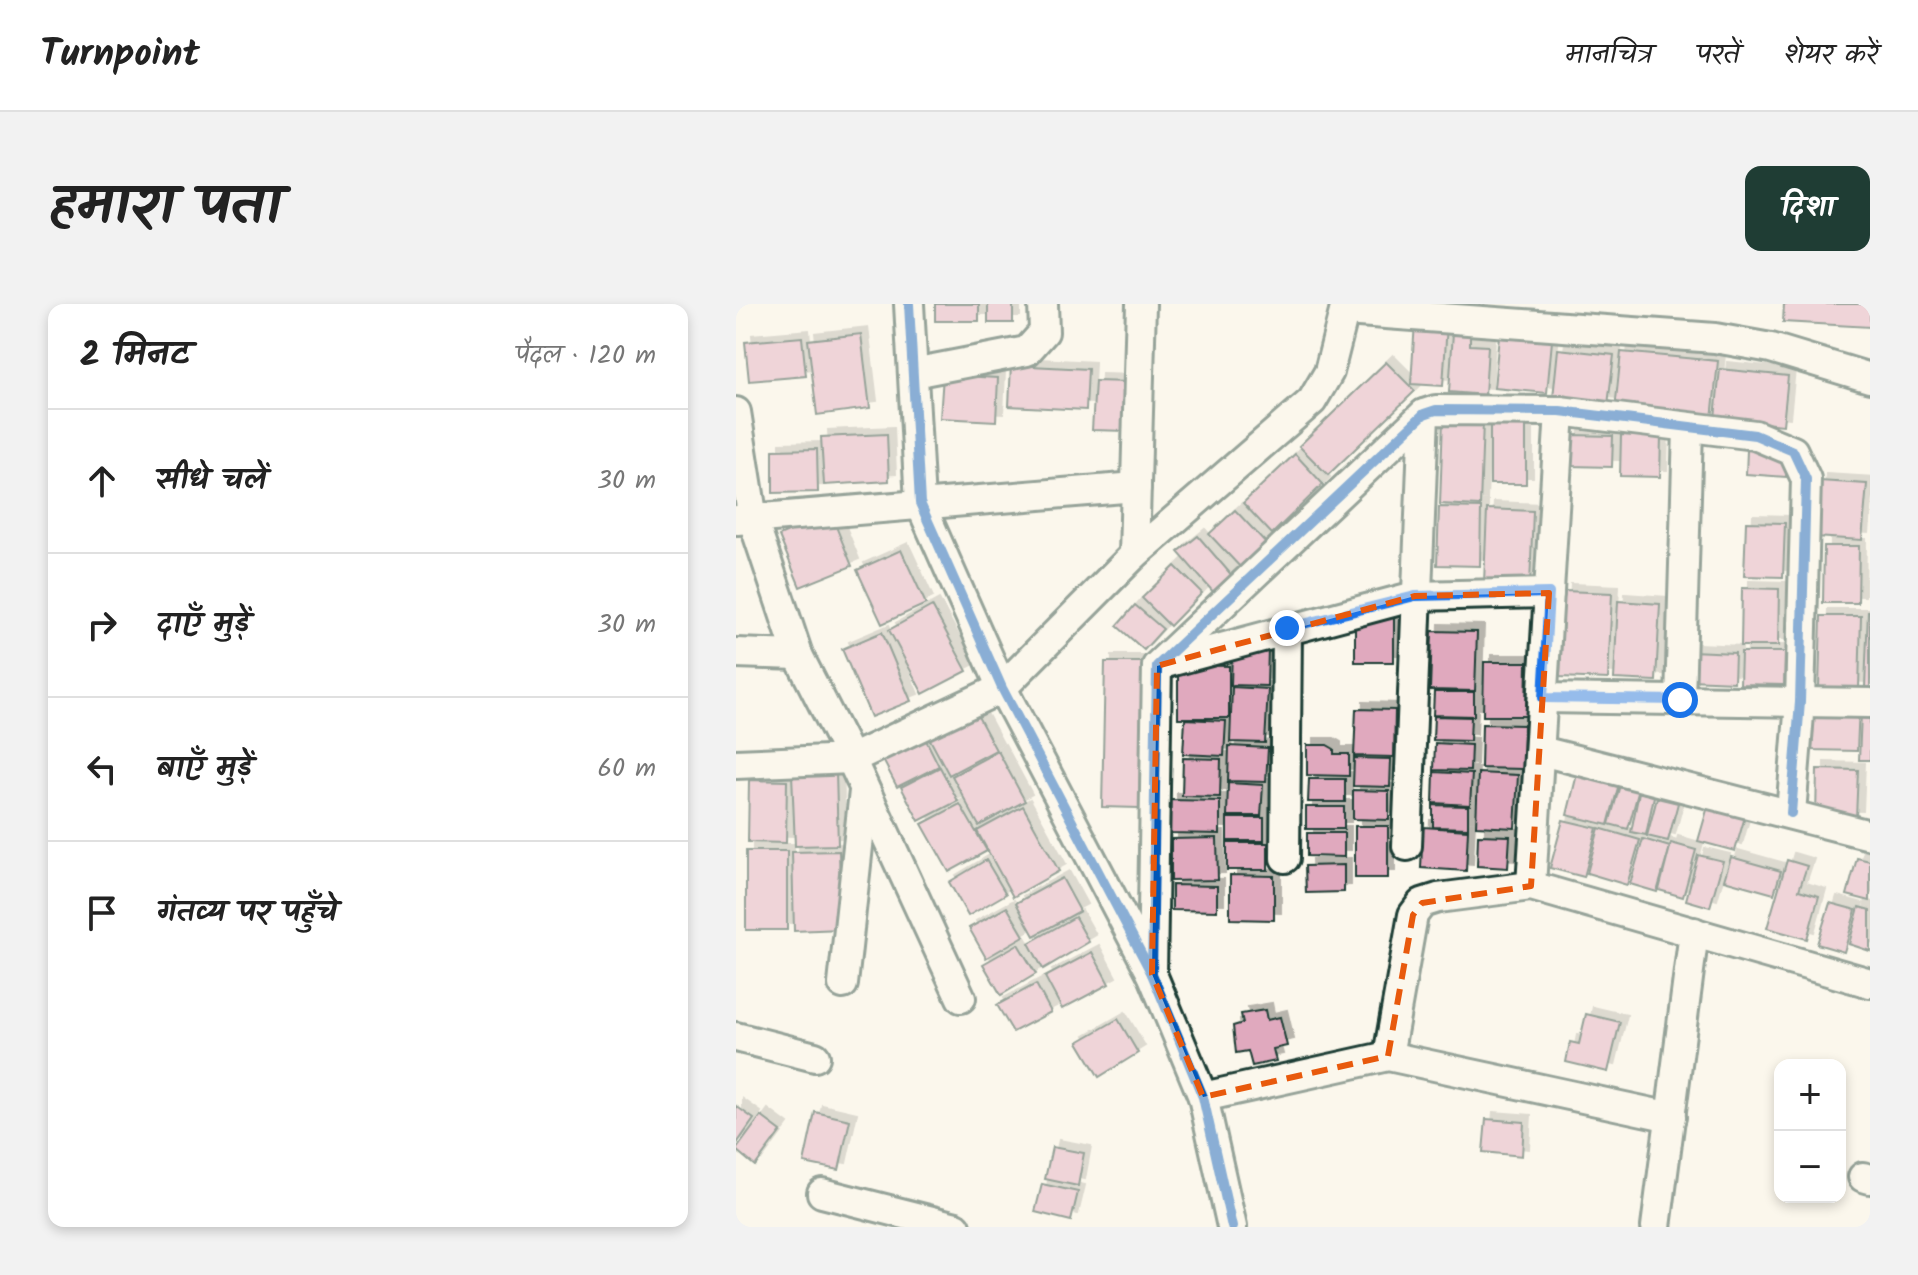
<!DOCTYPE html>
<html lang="hi">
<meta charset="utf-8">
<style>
:root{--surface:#fff;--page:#f2f2f2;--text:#222;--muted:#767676;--line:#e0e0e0;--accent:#1f3d34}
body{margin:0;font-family:Kalam,"Playpen Sans Deva",sans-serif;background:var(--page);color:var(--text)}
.controls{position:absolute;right:24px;bottom:24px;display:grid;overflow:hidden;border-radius:16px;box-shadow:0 4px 12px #0003}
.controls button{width:72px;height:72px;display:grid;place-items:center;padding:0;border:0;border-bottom:2px solid var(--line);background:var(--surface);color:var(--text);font:40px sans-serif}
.stop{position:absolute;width:24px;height:24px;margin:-18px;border:6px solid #1a73e8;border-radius:50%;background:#fff}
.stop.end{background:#1a73e8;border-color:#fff;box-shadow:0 2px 8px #0008}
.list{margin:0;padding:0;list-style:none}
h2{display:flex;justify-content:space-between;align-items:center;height:104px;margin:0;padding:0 32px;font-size:34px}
h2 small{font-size:26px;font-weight:400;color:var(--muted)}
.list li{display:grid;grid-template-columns:52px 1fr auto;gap:24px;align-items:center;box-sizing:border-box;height:144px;padding:0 32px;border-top:2px solid var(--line)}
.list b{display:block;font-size:30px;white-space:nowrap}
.list em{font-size:26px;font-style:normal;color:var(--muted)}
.icon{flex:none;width:44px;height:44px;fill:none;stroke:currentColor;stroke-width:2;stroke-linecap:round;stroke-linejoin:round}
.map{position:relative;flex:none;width:1134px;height:923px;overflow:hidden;border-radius:16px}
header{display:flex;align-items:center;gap:48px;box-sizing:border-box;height:112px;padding:0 40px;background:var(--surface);border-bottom:2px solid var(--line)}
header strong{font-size:38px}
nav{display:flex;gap:44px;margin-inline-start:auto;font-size:28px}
.intro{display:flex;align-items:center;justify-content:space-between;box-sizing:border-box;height:192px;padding:0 48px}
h1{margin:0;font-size:56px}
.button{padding:20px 36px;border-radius:16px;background:var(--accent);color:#fff;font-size:28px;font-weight:700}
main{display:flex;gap:48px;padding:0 48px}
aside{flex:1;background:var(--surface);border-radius:16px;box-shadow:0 4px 12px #0003}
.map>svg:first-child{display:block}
.building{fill:#e0a9be;stroke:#1f3d34;stroke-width:2;filter:url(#shadow)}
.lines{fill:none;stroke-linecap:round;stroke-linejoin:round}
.street-casing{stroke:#1f3d34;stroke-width:34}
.street{stroke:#fbf7ec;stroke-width:28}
.cycleway-casing{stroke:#fbf7ec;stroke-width:15}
.cycleway{stroke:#0057b8;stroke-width:10}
.route{stroke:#1a73e8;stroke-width:10}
.marked{fill:none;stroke:#e8590c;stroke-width:6;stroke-dasharray:16 10;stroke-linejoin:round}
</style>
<header>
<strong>Turnpoint</strong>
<nav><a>मानचित्र</a><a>परतें</a><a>शेयर करें</a></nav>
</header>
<div class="intro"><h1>हमारा पता</h1><a class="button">दिशा</a></div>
<main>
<aside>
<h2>2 मिनट<small>पैदल · 120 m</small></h2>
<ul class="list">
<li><svg class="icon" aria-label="ahead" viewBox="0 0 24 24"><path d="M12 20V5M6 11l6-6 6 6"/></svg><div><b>सीधे चलें</b></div><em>30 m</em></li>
<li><svg class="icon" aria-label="right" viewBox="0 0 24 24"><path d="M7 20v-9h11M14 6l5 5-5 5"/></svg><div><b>दाएँ मुड़ें</b></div><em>30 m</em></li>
<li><svg class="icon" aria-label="left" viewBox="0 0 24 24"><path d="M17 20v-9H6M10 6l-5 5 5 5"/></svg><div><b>बाएँ मुड़ें</b></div><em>60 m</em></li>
<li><svg class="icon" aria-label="arrive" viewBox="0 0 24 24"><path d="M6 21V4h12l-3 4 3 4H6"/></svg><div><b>गंतव्य पर पहुँचे</b></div></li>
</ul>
</aside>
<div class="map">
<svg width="1134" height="923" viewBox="0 0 1134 923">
<defs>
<filter id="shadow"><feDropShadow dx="7" dy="-7" stdDeviation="0" flood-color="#0004"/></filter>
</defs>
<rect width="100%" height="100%" fill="#fbf7ec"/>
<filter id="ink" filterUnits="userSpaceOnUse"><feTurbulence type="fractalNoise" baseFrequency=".0125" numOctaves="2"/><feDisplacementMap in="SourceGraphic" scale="16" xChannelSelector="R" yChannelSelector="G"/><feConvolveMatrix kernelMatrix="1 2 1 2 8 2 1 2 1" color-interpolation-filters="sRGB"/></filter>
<g filter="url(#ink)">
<g class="building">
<rect x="199" y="0" width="44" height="17"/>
<rect x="252" y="0" width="25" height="19"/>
<polygon points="1048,0 1134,0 1134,23 1047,18"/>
<polygon points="679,18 711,20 707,82 675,80"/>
<polygon points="717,28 734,29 734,41 752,42 749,91 713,88"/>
<polygon points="125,30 134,104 81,111 72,36"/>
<polygon points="763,32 816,37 811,89 758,84"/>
<polygon points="66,33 70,72 13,77 9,38"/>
<polygon points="822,45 878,51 872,101 817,94"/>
<polygon points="885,48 982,57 976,115 879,106"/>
<polygon points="650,58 679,87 592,171 563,142"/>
<polygon points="275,61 352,65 350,106 273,102"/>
<polygon points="984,65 1052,72 1047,121 979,114"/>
<polygon points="207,71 262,74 260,117 204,114"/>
<polygon points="359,77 393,78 391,127 356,126"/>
<polygon points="707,115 747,117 744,202 704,200"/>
<rect x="754" y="117" width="36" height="63"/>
<polygon points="151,130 153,177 88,181 85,133"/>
<polygon points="836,131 877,132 876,163 834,162"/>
<polygon points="885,131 925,132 924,173 884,172"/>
<polygon points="81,145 82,188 37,189 37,146"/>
<polygon points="1011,146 1052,149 1050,173 1010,170"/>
<polygon points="559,150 587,180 536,230 507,199"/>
<polygon points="1083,177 1131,180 1126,236 1079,233"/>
<polygon points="703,203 745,204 744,262 701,261"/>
<polygon points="751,205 797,207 794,281 748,279"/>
<polygon points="499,206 533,242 507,266 473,230"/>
<polygon points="95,210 116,262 64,283 43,232"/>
<polygon points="1010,218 1049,219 1047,273 1008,272"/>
<polygon points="462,232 498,274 479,290 442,248"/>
<polygon points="1088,242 1123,242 1122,299 1087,299"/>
<polygon points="165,246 190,300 146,320 121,266"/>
<polygon points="439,262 466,289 434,322 406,294"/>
<polygon points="1006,284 1043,285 1042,342 1005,342"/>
<polygon points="828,287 876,289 872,375 824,373"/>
<polygon points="882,297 924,300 920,377 878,375"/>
<polygon points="399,301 427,325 408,346 381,322"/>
<polygon points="196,302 231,367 187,390 153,326"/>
<polygon points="1132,307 1134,307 1134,384 1129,383"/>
<polygon points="1085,312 1125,312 1123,385 1083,383"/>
<rect x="619" y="314" width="39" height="44"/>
<polygon points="696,327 741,328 739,387 694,386"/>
<polygon points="146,328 175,397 135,413 106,345"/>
<polygon points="496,344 532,344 531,382 495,381"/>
<polygon points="955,347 999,349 998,378 954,376"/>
<polygon points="1005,348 1049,348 1048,381 1004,380"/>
<polygon points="369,358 406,358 403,504 366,503"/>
<polygon points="748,358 791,358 790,412 747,412"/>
<polygon points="442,361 493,362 493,414 442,414"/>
<polygon points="496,383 532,385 529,439 494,438"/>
<polygon points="698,388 738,388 738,412 697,411"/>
<polygon points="1079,398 1123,401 1121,447 1076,446"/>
<polygon points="238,405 260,446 213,471 191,430"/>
<polygon points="620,405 659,406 658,453 618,452"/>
<polygon points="1125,409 1134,410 1134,456 1123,456"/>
<polygon points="698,412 735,413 734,437 697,436"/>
<polygon points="449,415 490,417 488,452 447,450"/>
<polygon points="746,420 788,421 787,465 745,464"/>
<polygon points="188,432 203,462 161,483 146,454"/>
<polygon points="699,439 735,441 734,467 698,466"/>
<polygon points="571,441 591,441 598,445 598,450 613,450 613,472 571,471"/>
<polygon points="493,442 532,444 530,478 492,477"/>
<polygon points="262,447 289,497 243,522 216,472"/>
<polygon points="447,454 485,455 484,493 446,492"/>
<polygon points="618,454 655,455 654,483 617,482"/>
<polygon points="204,463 222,497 183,517 165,483"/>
<polygon points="1081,465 1122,466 1120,514 1080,513"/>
<polygon points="842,466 884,476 872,521 831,511"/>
<polygon points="100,468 102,541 59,542 56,470"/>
<polygon points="698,468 736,470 734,501 697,499"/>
<polygon points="742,469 782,471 779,524 740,522"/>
<polygon points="573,475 609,475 609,498 572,498"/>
<polygon points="13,476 51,477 50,539 12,538"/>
<polygon points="492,479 527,481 525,512 491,512"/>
<polygon points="884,481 903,485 892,525 873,520"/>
<polygon points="617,486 653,487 653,516 617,515"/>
<polygon points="903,488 918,492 910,531 895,528"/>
<polygon points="921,494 942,499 932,537 911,532"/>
<polygon points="434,496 484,497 484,530 434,529"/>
<polygon points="973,499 1010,509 999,547 962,537"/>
<polygon points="224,500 251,547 213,568 186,520"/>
<polygon points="697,501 732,502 732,524 697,523"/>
<polygon points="287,502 323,567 277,593 241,527"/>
<rect x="570" y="503" width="38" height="22"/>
<rect x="491" y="514" width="37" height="23"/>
<polygon points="827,516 861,524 848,573 814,564"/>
<rect x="619" y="522" width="33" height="52"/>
<polygon points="687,523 732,526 730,567 685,564"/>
<polygon points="863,524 904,536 891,581 851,569"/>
<polygon points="571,529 608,529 608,553 571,552"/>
<polygon points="742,531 774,532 772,564 741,562"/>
<polygon points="481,534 482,576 435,577 435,535"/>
<polygon points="907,535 934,543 921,588 894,580"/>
<rect x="491" y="539" width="41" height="27"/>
<polygon points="935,539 960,546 947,593 923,586"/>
<rect x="10" y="547" width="41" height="79"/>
<polygon points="103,547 105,625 58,627 56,548"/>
<polygon points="962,551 987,557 974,603 950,596"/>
<polygon points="995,553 1045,567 1038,590 988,576"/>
<polygon points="1121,554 1134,557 1134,597 1111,591"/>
<polygon points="250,556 270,590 232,612 213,578"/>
<polygon points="1051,556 1071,562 1063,586 1083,592 1071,635 1031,624"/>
<polygon points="608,561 608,588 570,589 569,562"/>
<polygon points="494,571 538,572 538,616 494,615"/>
<polygon points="326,574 344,607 298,632 280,599"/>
<polygon points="436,581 481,582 481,607 436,606"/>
<polygon points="1094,599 1120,606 1108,648 1081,640"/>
<polygon points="271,603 288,632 250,654 233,624"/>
<polygon points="1123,603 1134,606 1134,647 1113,640"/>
<polygon points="339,613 353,638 307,665 293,639"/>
<polygon points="282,640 300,670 265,691 247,660"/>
<polygon points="356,648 373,680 326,705 309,673"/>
<polygon points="300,680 315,708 277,728 261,701"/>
<polygon points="529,706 531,716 544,713 551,742 537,745 540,757 516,762 512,747 500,749 497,722 507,719 505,710"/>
<polygon points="850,710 884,718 872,768 830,758 834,738 843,740"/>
<polygon points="382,715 402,749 363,773 342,738"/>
<polygon points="0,802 18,815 0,841"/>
<polygon points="79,808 114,816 103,866 68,859"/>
<polygon points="25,812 45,827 19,862 0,846"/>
<polygon points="750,815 788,818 786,852 747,848"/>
<polygon points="316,843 348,849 342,882 309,875"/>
<polygon points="306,880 342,888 335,917 299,908"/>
</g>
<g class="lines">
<g class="street-casing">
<g id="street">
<polyline points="173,0 184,199 266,384 416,670 467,793 496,923"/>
<polyline points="609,7 979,34 1035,44 1134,74"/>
<polyline points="177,69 291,47 308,28 307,0"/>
<polyline points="0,108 17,216 62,351 115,455 225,694"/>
<polyline points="1,216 400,183"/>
<polyline points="398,251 405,0"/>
<polyline points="0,349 62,351"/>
<polyline points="426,360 679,292 813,289"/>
<polyline points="807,394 1134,399"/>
<polyline points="944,396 952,125"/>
<polyline points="805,447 1134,531"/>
<polyline points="0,460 115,455 266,384 398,251 576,97 593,68 610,0"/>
<polyline points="671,542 688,110"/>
<polyline points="549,554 551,324"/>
<polyline points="795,582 824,107"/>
<polyline points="416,670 421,362 688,110 700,106 824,107 1019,131 1057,147 1070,175 1064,398 1055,509"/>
<polyline points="107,680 128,487"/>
<polyline points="0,733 79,753"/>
<polyline points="652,752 677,611 686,599 702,594 795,582 1134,679"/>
<polyline points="467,793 652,752 935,813"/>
<polyline points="1127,873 1134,875"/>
<polyline points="86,889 220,923"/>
<polyline points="920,923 958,628"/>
</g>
</g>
<use href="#street" class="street"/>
<g class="cycleway-casing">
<g id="cycleway">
<polyline points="173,0 184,199 266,384 416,670 467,793 496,923"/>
<polyline points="416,670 421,362 688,110 700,106 824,107 1019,131 1057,147 1070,175 1064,398 1055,509"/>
</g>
</g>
<use href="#cycleway" class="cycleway"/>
</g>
</g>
<g class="lines" filter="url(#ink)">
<polyline class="route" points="551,324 679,292 813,289 807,394 944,396"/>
</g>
<path d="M0 0H1134V923H0ZM 813,289 L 795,582 L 686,599 L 677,611 L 652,752 L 467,793 L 416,670 L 421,362 L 679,292 Z" fill="#fbf7ec" fill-opacity=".55" fill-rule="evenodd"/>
<path class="marked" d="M 813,289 L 795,582 L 686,599 L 677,611 L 652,752 L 467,793 L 416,670 L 421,362 L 679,292 Z"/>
</svg>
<div class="controls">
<button>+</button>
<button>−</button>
</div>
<div class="stop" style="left:944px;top:396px"></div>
<div class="stop end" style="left:551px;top:324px"></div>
</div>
</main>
